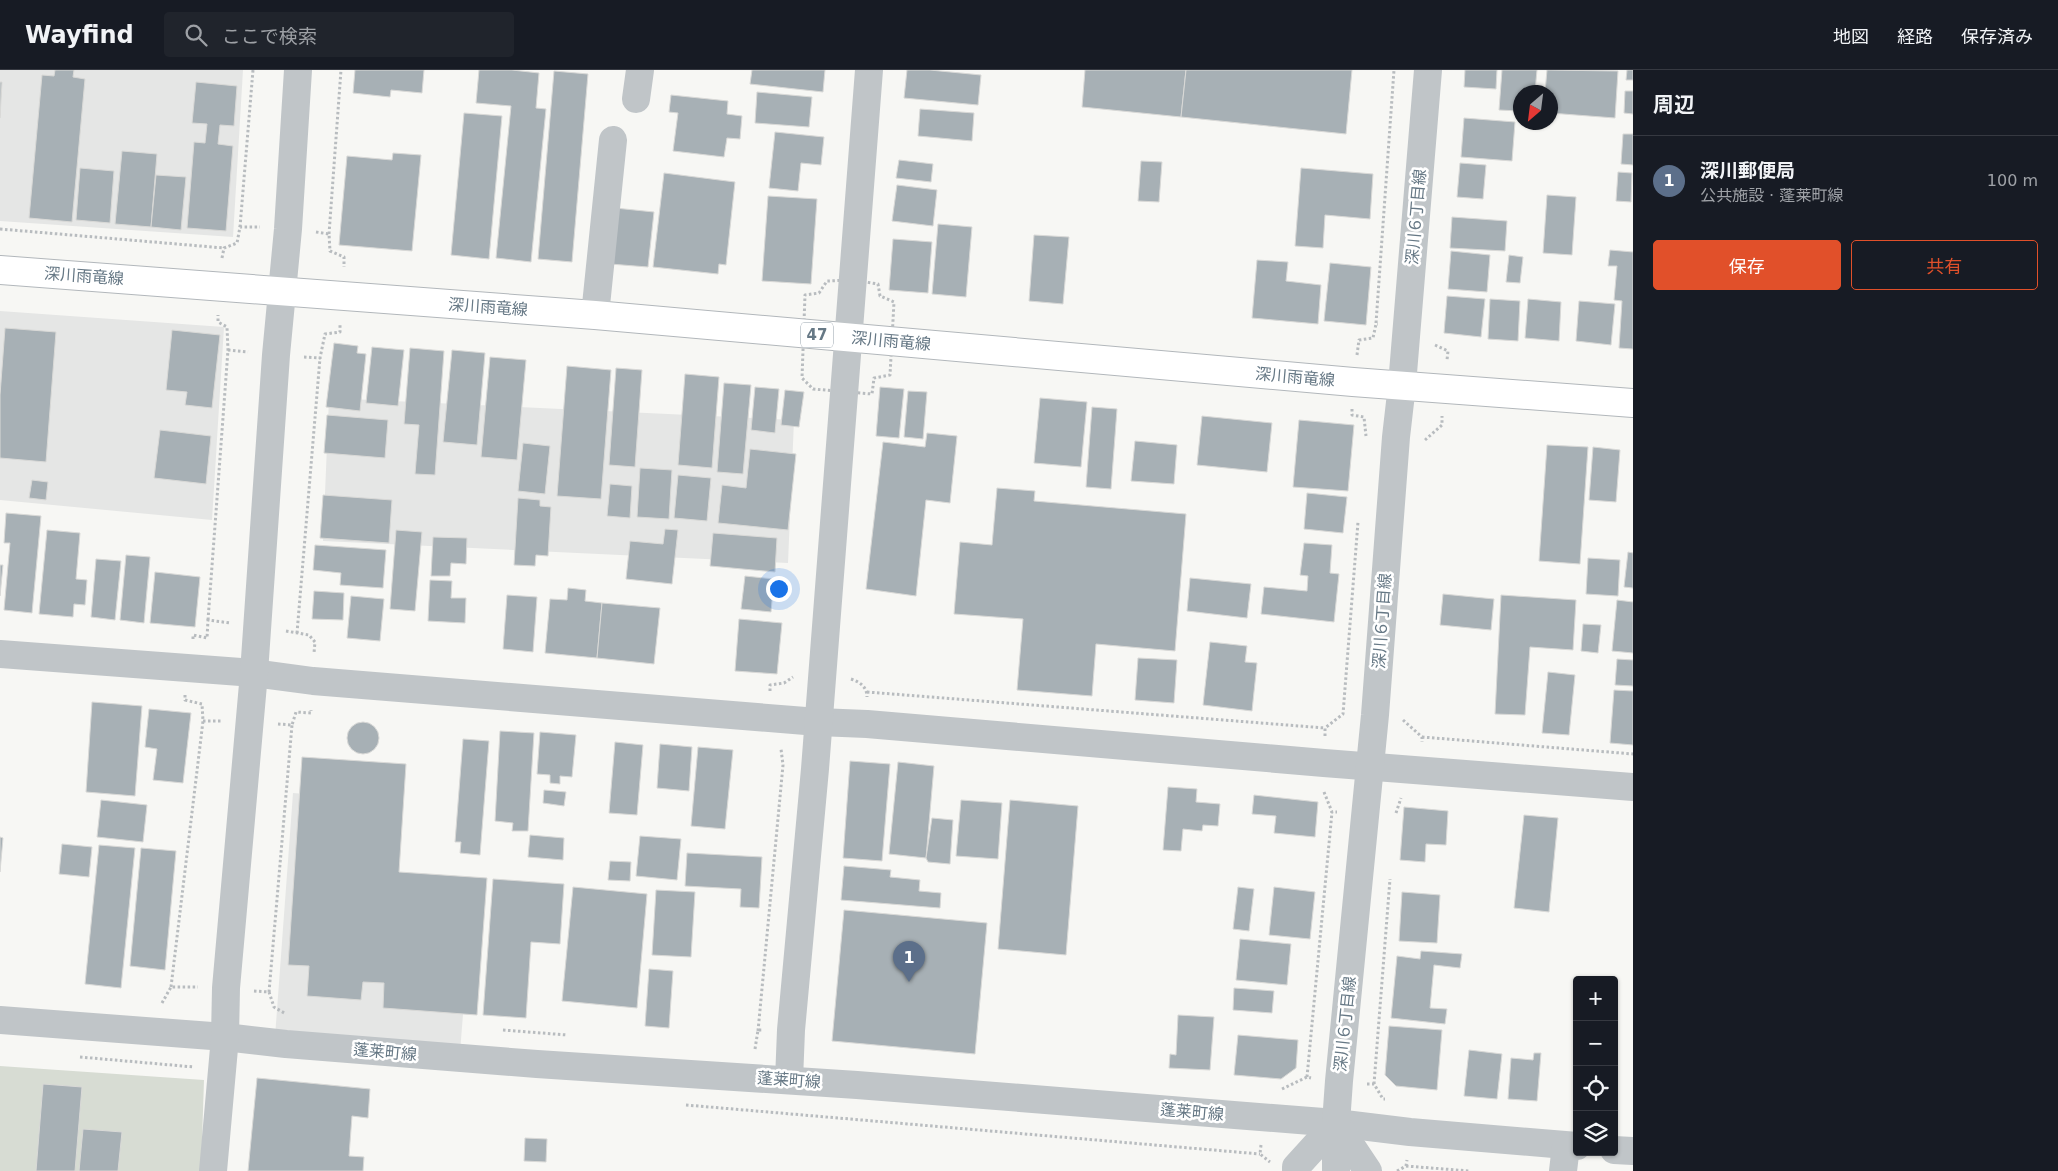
<!DOCTYPE html>
<html lang="ja">
<meta charset="utf-8">
<style>
:root{--surface:#171b24;--page:#20242c;--text:#f1f3f6;--muted:#9ea1a6;--line:#363941;--accent:#e1502a}
body{margin:0;font-family:"DejaVu Sans","Noto Sans JP",sans-serif;background:var(--page);color:var(--text)}
.controls{position:absolute;right:15px;bottom:15px;display:grid;overflow:hidden;border-radius:5px;box-shadow:0 1px 4px #0004}
.controls button{width:45px;height:45px;display:grid;place-items:center;padding:0;border:0;border-bottom:1px solid var(--line);background:var(--surface);color:var(--text);font:25px sans-serif}
.compass{position:absolute;left:1513px;top:15px;width:45px;height:45px;border-radius:50%;background:var(--surface);box-shadow:0 1px 4px #0004;rotate:208deg}
.you{position:absolute;left:778px;top:518px;width:18px;height:18px;margin:-12px;border:4px solid #fff;border-radius:50%;background:#1a73e8;box-shadow:0 0 0 8px #1a73e833}
.badge{display:grid;place-items:center;width:32px;height:32px;border-radius:50%;background:var(--accent);color:#fff;font-size:16px;font-weight:700}
.pin{position:absolute;translate:-50% -41px;filter:drop-shadow(0 1px 2px #0008)}
.pin::after{content:'';position:absolute;top:26px;width:18px;height:15px;background:inherit;clip-path:polygon(0 0,100% 0,50% 100%)}
.list{margin:0;padding:0;list-style:none}
h2{display:flex;justify-content:space-between;align-items:center;height:65px;margin:0;padding:0 20px;font-size:21px}
h2 small{font-size:16px;font-weight:400;color:var(--muted)}
.list li{display:grid;grid-template-columns:32px 1fr auto;gap:15px;align-items:center;box-sizing:border-box;height:90px;padding:0 20px;border-top:1px solid var(--line)}
.list b{display:block;font-size:19px;white-space:nowrap}
.list p{margin:0;font-size:16px;white-space:nowrap;color:var(--muted)}
.list em{font-size:16px;font-style:normal;color:var(--muted)}
.actions{display:flex;gap:10px;padding:15px 20px}
.actions a{flex:1;padding:11px 0;border:1px solid var(--accent);border-radius:5px;text-align:center;font-size:18px;color:var(--accent)}
.actions .main{background:var(--accent);color:#fff}
.icon{flex:none;width:28px;height:28px;fill:none;stroke:currentColor;stroke-width:2;stroke-linecap:round;stroke-linejoin:round}
.map{position:relative;flex:none;width:1633px;height:1101px;overflow:hidden}
header{display:flex;align-items:center;gap:30px;box-sizing:border-box;height:70px;padding:0 25px;background:var(--surface);border-bottom:1px solid var(--line)}
header strong{font-size:24px}
nav{display:flex;gap:28px;margin-inline-start:auto;font-size:18px}
.search{width:350px;height:45px;background:var(--page);display:flex;align-items:center;gap:12px;box-sizing:border-box;padding:0 18px;border-radius:5px;color:var(--muted);font-size:19px}
main{display:flex}
aside{flex:1;background:var(--surface)}
.map>svg:first-child{display:block}
.built{fill:#e5e6e5}
.green{fill:#d7dcd3}
.building{fill:#a7b0b5;stroke:#d9d9d7}
.lines{fill:none;stroke-linecap:round;stroke-linejoin:round}
.major-casing{stroke:#b2b7bb;stroke-width:30}
.path{stroke:#b8bcbf;stroke-width:3;stroke-dasharray:2.5 2.5;stroke-linecap:butt}
.minor{stroke:#c0c5c8;stroke-width:28}
.major{stroke:#fff;stroke-width:28}
.labels{text-anchor:middle;dominant-baseline:central;stroke-width:5;stroke-linejoin:round;paint-order:stroke}
.shield{fill:#fff;stroke:#94a0aa;stroke-width:1}
.shield-label{font-size:15px;font-weight:bold;fill:#667885}
.street-label{font-size:16px;fill:#667885;stroke:#fff}
</style>
<header>
<strong>Wayfind</strong>
<div class="search"><svg class="icon" aria-label="search" viewBox="0 0 24 24"><circle cx="10" cy="10" r="6"/><path d="M15 15l6 6"/></svg>ここで検索</div>
<nav><a>地図</a><a>経路</a><a>保存済み</a></nav>
</header>
<main>
<div class="map">
<svg width="1633" height="1101" viewBox="0 0 1633 1101">
<rect width="100%" height="100%" fill="#f7f7f4"/>
<g class="built">
<polygon points="0,0 243,0 233,167 0,151"/>
<polygon points="0,241 224,257 212,450 0,430"/>
<polygon points="329,328 794,350 788,493 323,471"/>
<polygon points="293,723 395,731 387,825 472,832 460,982 275,967"/>
</g>
<polygon class="green" points="0,996 204,1010 201,1101 0,1101"/>
<g class="building">
<polygon points="55,0 74,0 73,7 85,9 72,152 29,148 42,5 54,6"/>
<polygon points="355,0 424,0 422,23 391,20 390,27 353,23"/>
<polygon points="479,0 512,0 539,3 536,38 546,39 531,192 496,188 511,36 476,33"/>
<polygon points="752,0 825,0 823,22 750,14"/>
<polygon points="907,0 930,0 981,5 978,35 904,28"/>
<polygon points="1085,0 1186,0 1181,47 1082,37"/>
<polygon points="1186,0 1352,0 1346,64 1181,47"/>
<polygon points="1465,0 1497,0 1496,19 1464,17"/>
<polygon points="1502,0 1537,0 1535,22 1520,22 1520,41 1499,40"/>
<polygon points="1547,0 1618,1 1615,48 1550,43 1550,22 1545,22"/>
<polygon points="1627,0 1633,0 1633,10 1626,10"/>
<polygon points="554,1 588,4 572,192 538,189"/>
<polygon points="0,12 2,12 0,48"/>
<polygon points="196,12 237,16 234,56 220,55 218,74 233,76 226,161 187,158 194,72 205,73 207,54 192,53"/>
<polygon points="1625,21 1633,21 1633,44 1624,43"/>
<polygon points="757,22 812,27 809,57 755,53"/>
<polygon points="671,25 728,31 727,44 742,46 740,69 727,68 724,87 673,81 678,43 669,42"/>
<polygon points="920,39 974,43 972,71 918,66"/>
<polygon points="464,43 502,46 489,189 451,185"/>
<polygon points="1464,48 1515,52 1512,91 1461,87"/>
<polygon points="775,62 824,67 821,95 801,93 798,121 769,118"/>
<polygon points="1623,64 1633,64 1633,95 1621,94"/>
<polygon points="122,81 157,84 151,157 115,154"/>
<polygon points="393,83 421,85 412,181 339,175 347,86 392,90"/>
<polygon points="899,90 933,94 931,112 896,108"/>
<polygon points="1141,91 1162,92 1159,132 1138,131"/>
<polygon points="1460,93 1486,95 1483,129 1457,127"/>
<polygon points="80,98 114,101 110,153 76,150"/>
<polygon points="1301,98 1373,104 1370,149 1325,145 1323,178 1295,176"/>
<polygon points="1618,102 1632,103 1631,132 1616,131"/>
<polygon points="664,103 735,112 726,195 719,194 718,204 653,197"/>
<polygon points="156,105 186,107 181,160 151,157"/>
<polygon points="897,115 937,120 933,156 892,151"/>
<polygon points="1547,125 1576,127 1572,185 1543,183"/>
<polygon points="768,126 817,129 811,214 762,211"/>
<polygon points="615,138 654,142 648,197 610,194"/>
<polygon points="1452,147 1507,151 1505,181 1450,178"/>
<polygon points="938,154 972,157 966,227 932,224"/>
<polygon points="1034,165 1069,167 1063,234 1029,231"/>
<polygon points="893,169 932,172 928,223 889,220"/>
<polygon points="1610,180 1633,182 1633,279 1619,278 1622,231 1614,230 1617,196 1608,196"/>
<polygon points="1451,181 1490,185 1487,222 1448,219"/>
<polygon points="1509,185 1523,187 1520,213 1506,212"/>
<polygon points="1257,190 1288,192 1286,211 1321,215 1318,254 1252,248"/>
<polygon points="1330,193 1371,197 1366,255 1324,251"/>
<polygon points="1447,226 1485,229 1481,267 1444,263"/>
<polygon points="1490,229 1520,231 1518,271 1488,269"/>
<polygon points="1528,229 1561,232 1559,271 1525,268"/>
<polygon points="1579,231 1615,234 1611,275 1576,271"/>
<polygon points="5,258 56,262 46,392 0,388 0,325"/>
<polygon points="172,260 220,265 212,338 185,335 187,322 166,320"/>
<polygon points="334,273 358,276 357,283 366,284 360,341 326,337"/>
<polygon points="372,277 404,280 398,336 366,333"/>
<polygon points="410,278 444,281 435,405 415,404 419,355 404,354"/>
<polygon points="452,280 485,283 477,375 443,372"/>
<polygon points="490,287 526,290 517,390 481,387"/>
<polygon points="567,296 611,300 601,429 557,426"/>
<polygon points="616,298 642,300 635,397 609,395"/>
<polygon points="685,304 719,307 712,398 678,395"/>
<polygon points="724,313 751,315 743,404 717,402"/>
<polygon points="755,317 779,319 775,363 751,360"/>
<polygon points="880,317 904,319 899,368 876,366"/>
<polygon points="785,320 804,322 799,357 781,355"/>
<polygon points="908,321 927,322 923,369 904,367"/>
<polygon points="1040,328 1087,332 1081,397 1034,393"/>
<polygon points="1092,337 1117,339 1111,419 1086,417"/>
<polygon points="327,345 388,350 385,388 324,383"/>
<polygon points="1202,346 1272,353 1267,402 1197,395"/>
<polygon points="1299,350 1354,355 1348,421 1293,417"/>
<polygon points="160,360 211,366 206,414 154,408"/>
<polygon points="927,363 957,366 950,433 926,430 916,526 866,519 883,372 925,377"/>
<polygon points="1135,371 1177,375 1174,414 1131,411"/>
<polygon points="523,373 550,376 545,424 518,421"/>
<polygon points="1547,375 1588,377 1580,494 1539,491"/>
<polygon points="1593,377 1620,380 1616,432 1589,430"/>
<polygon points="750,379 796,384 788,460 718,453 722,415 746,418"/>
<polygon points="640,398 672,400 669,449 637,447"/>
<polygon points="678,405 711,408 707,451 674,448"/>
<polygon points="32,410 48,412 46,430 29,428"/>
<polygon points="610,414 632,416 630,448 607,446"/>
<polygon points="997,418 1035,421 1034,431 1186,444 1175,581 1096,574 1092,626 1017,620 1023,549 954,544 960,472 992,475"/>
<polygon points="1307,423 1347,427 1343,463 1304,459"/>
<polygon points="323,425 392,430 389,473 320,468"/>
<polygon points="518,428 540,430 540,436 551,437 548,486 536,485 535,496 514,495"/>
<polygon points="6,443 41,446 32,543 4,540 10,473 4,473"/>
<polygon points="665,459 678,460 672,514 626,509 630,471 663,474"/>
<polygon points="47,460 80,463 76,509 87,510 85,535 74,534 73,547 39,544"/>
<polygon points="396,460 422,462 415,541 390,539"/>
<polygon points="713,463 777,468 775,502 710,496"/>
<polygon points="433,467 467,468 466,494 451,493 450,506 431,506"/>
<polygon points="1304,473 1332,475 1330,503 1339,504 1334,552 1261,544 1264,517 1307,521 1308,506 1300,505"/>
<polygon points="315,475 386,480 383,518 340,515 341,503 313,500"/>
<polygon points="1628,482 1633,483 1633,518 1624,517"/>
<polygon points="126,485 150,487 144,553 120,550"/>
<polygon points="1588,488 1620,490 1618,526 1586,524"/>
<polygon points="96,489 121,491 115,550 91,547"/>
<polygon points="0,495 3,495 0,526"/>
<polygon points="155,502 200,507 195,557 150,553"/>
<polygon points="745,506 774,509 771,542 741,539"/>
<polygon points="1190,508 1251,514 1247,548 1187,541"/>
<polygon points="430,510 452,511 451,528 466,528 465,553 428,551"/>
<polygon points="568,518 586,520 585,531 602,533 597,588 545,583 550,529 567,530"/>
<polygon points="314,521 344,523 343,550 312,549"/>
<polygon points="1443,524 1494,529 1491,560 1440,555"/>
<polygon points="507,525 537,527 533,582 503,579"/>
<polygon points="1501,525 1576,530 1573,580 1530,577 1525,645 1495,644"/>
<polygon points="351,526 384,529 380,571 347,568"/>
<polygon points="1617,530 1633,532 1633,583 1612,581"/>
<polygon points="602,533 660,538 654,594 597,588"/>
<polygon points="739,549 782,553 777,604 735,601"/>
<polygon points="1583,554 1601,555 1598,583 1581,581"/>
<polygon points="1210,572 1247,576 1245,592 1257,593 1252,641 1203,635"/>
<polygon points="1138,588 1177,590 1174,633 1135,630"/>
<polygon points="1617,589 1633,590 1633,616 1615,615"/>
<polygon points="1548,602 1575,605 1569,665 1542,663"/>
<polygon points="1614,620 1633,621 1633,675 1610,673"/>
<polygon points="92,632 142,636 135,726 86,722"/>
<polygon points="149,639 191,643 183,713 153,710 157,679 145,677"/>
<circle cx="363" cy="668" r="16"/>
<polygon points="500,661 534,663 528,761 512,761 513,753 495,751"/>
<polygon points="540,662 576,665 572,707 560,706 560,714 550,713 550,705 537,704"/>
<polygon points="463,669 489,671 480,785 460,783 461,772 455,772"/>
<polygon points="615,672 643,675 637,745 609,743"/>
<polygon points="660,674 692,677 689,721 657,718"/>
<polygon points="698,677 733,680 725,759 691,756"/>
<polygon points="302,687 406,694 399,802 487,808 477,945 383,938 384,913 363,912 361,930 307,926 309,896 288,895"/>
<polygon points="850,691 890,694 882,791 843,788"/>
<polygon points="898,692 934,696 926,788 889,784"/>
<polygon points="1168,717 1197,719 1196,732 1220,734 1218,756 1203,755 1202,761 1183,759 1181,781 1163,780"/>
<polygon points="544,720 566,722 564,736 543,733"/>
<polygon points="1254,725 1318,732 1315,767 1274,763 1276,746 1252,744"/>
<polygon points="101,730 147,735 143,772 97,767"/>
<polygon points="961,730 1002,733 998,789 956,786"/>
<polygon points="1010,730 1078,736 1066,885 998,879"/>
<polygon points="1404,737 1448,741 1446,775 1426,774 1425,792 1400,790"/>
<polygon points="1524,745 1558,748 1549,842 1514,838"/>
<polygon points="932,748 953,750 950,794 928,792 926,788"/>
<polygon points="530,765 564,768 563,790 528,787"/>
<polygon points="640,766 681,769 677,810 636,806"/>
<polygon points="0,767 3,768 0,802"/>
<polygon points="62,774 92,777 89,807 59,804"/>
<polygon points="99,775 135,778 121,918 85,914"/>
<polygon points="141,778 176,781 165,900 130,896"/>
<polygon points="687,783 762,787 759,838 740,837 741,819 685,816"/>
<polygon points="610,791 631,792 630,811 608,810"/>
<polygon points="844,796 891,800 890,807 920,810 919,821 941,823 940,838 841,830"/>
<polygon points="493,809 564,814 560,874 531,872 526,948 483,945"/>
<polygon points="573,817 647,824 637,938 562,931"/>
<polygon points="1238,817 1254,819 1249,861 1233,859"/>
<polygon points="1274,817 1315,822 1310,869 1269,865"/>
<polygon points="656,820 695,822 691,887 652,885"/>
<polygon points="1402,822 1440,825 1437,873 1399,871"/>
<polygon points="844,840 987,853 975,984 832,971"/>
<polygon points="1240,869 1291,874 1287,915 1236,910"/>
<polygon points="1421,881 1462,884 1460,898 1434,895 1430,938 1447,939 1445,954 1391,948 1397,886 1420,889"/>
<polygon points="649,899 673,901 669,958 645,956"/>
<polygon points="1234,918 1274,921 1272,943 1233,940"/>
<polygon points="1178,945 1214,947 1210,1000 1169,998 1170,984 1176,985"/>
<polygon points="1389,956 1442,960 1437,1020 1396,1016 1385,1005"/>
<polygon points="1238,965 1298,970 1296,998 1281,1009 1234,1005"/>
<polygon points="1469,980 1502,984 1497,1029 1464,1026"/>
<polygon points="1534,983 1541,983 1537,1031 1508,1029 1511,988 1533,990"/>
<polygon points="257,1008 370,1019 368,1048 352,1046 349,1086 364,1087 363,1101 248,1101"/>
<polygon points="43,1014 82,1017 75,1101 36,1101"/>
<polygon points="83,1059 122,1062 118,1101 79,1101"/>
<polygon points="525,1068 547,1069 546,1092 524,1091"/>
</g>
<g class="lines">
<g class="major-casing">
<polyline id="major" points="0,200 595,245 1353,312 1633,333"/>
</g>
<g class="path">
<polyline points="240,157 253,0"/>
<polyline points="0,159 224,178"/>
<polyline points="316,162 329,164 330,181 344,187 344,197"/>
<polyline points="329,164 341,0"/>
<polyline points="222,188 224,178 237,173 240,157 260,157"/>
<polygon points="853,210 878,214 880,226 894,232 890,305 874,308 872,324 813,319 802,308 805,225 819,223 827,211"/>
<polyline points="1376,253 1394,0"/>
<polyline points="1435,275 1448,281 1447,290"/>
<polyline points="228,280 248,282"/>
<polyline points="1357,285 1359,270 1373,268 1376,254 1378,254"/>
<polyline points="304,287 320,288 325,264 340,262 340,253"/>
<polyline points="1352,339 1352,345 1364,347 1366,366"/>
<polyline points="1425,370 1442,355 1442,346"/>
<polyline points="208,550 228,280 227,257 218,252 218,245"/>
<polyline points="286,561 309,565 315,572 314,583"/>
<polyline points="297,563 320,288"/>
<polyline points="193,569 193,565 207,568 208,550 230,553"/>
<path d="M 851,609 C 860,612 867,617 867,627"/>
<polyline points="770,621 770,615 784,613 793,607"/>
<polyline points="867,622 1325,658"/>
<polyline points="1403,650 1422,667 1422,672"/>
<polyline points="203,651 222,651"/>
<polyline points="278,654 292,655 296,642 311,643 311,640"/>
<polyline points="1325,666 1325,658 1343,644 1358,452"/>
<polyline points="1422,667 1633,684"/>
<polyline points="1324,722 1332,742 1337,742"/>
<polyline points="1396,743 1401,728"/>
<polyline points="171,917 203,651 202,634 185,630 185,625"/>
<polyline points="254,921 269,922 274,937 286,944"/>
<polyline points="269,922 292,655"/>
<polyline points="162,933 171,917 198,917"/>
<polyline points="503,960 567,965"/>
<polyline points="758,961 783,695 781,679"/>
<polyline points="755,979 758,960 762,960"/>
<polyline points="80,987 194,997"/>
<polyline points="1307,1007 1332,742"/>
<polyline points="1367,1014 1374,1014 1383,1029 1385,1029"/>
<polyline points="1374,1014 1390,809"/>
<polyline points="1282,1019 1307,1007 1311,1008"/>
<polyline points="686,1035 1260,1084"/>
<polyline points="1261,1075 1260,1084 1270,1092"/>
<polyline points="1406,1096 1469,1101"/>
<polyline points="1397,1101 1406,1096 1407,1090"/>
</g>
<g class="minor">
<polyline points="636,29 640,0"/>
<polyline points="595,245 613,70"/>
<polyline points="0,584 254,603 313,611 818,652 867,654 1324,693 1633,717"/>
<polyline points="0,950 225,967 286,974 537,994 857,1015 1336,1053 1410,1062 1577,1076"/>
<polyline points="789,1010 791,960 815,699 869,0"/>
<polyline points="1336,1053 1368,1101"/>
<polyline points="1614,1080 1633,1081"/>
<polyline points="213,1101 225,967 226,918 254,603 276,285 288,159 298,0"/>
<polyline points="1296,1101 1296,1097 1336,1053"/>
<polyline points="1336,1101 1336,1053 1339,1011 1375,645 1396,367 1402,315 1428,0"/>
<polyline points="1563,1101 1566,1076"/>
</g>
<use href="#major" class="major"/>
</g>
<g class="labels">
<rect class="shield" x="801" y="252.5" width="32" height="25" rx="4"/>
<g class="shield-label">
<text x="817" y="265">47</text>
</g>
<g class="street-label">
<text transform="translate(1416 147) rotate(-85)">深川６丁目線</text>
<text transform="translate(84 206) rotate(4)">深川雨竜線</text>
<text transform="translate(488 237) rotate(4)">深川雨竜線</text>
<text transform="translate(891 271) rotate(5)">深川雨竜線</text>
<text transform="translate(1295 307) rotate(5)">深川雨竜線</text>
<text transform="translate(1382 551) rotate(-86)">深川６丁目線</text>
<text transform="translate(1345 954) rotate(-84)">深川６丁目線</text>
<text transform="translate(385 982) rotate(5)">蓬莱町線</text>
<text transform="translate(789 1010) rotate(4)">蓬莱町線</text>
<text transform="translate(1192 1042) rotate(5)">蓬莱町線</text>
</g>
</g>
</svg>
<div class="controls">
<button>+</button>
<button>−</button>
<button><svg class="icon" aria-label="locate" viewBox="0 0 24 24"><circle cx="12" cy="12" r="6"/><path d="M12 2v4M12 18v4M2 12h4M18 12h4"/></svg></button>
<button><svg class="icon" aria-label="layers" viewBox="0 0 24 24"><path d="M12 4l9 5-9 5-9-5zM3 14l9 5 9-5"/></svg></button>
</div>
<svg class="compass" viewBox="-18 -18 36 36"><path d="M0-13l5 13h-10z" fill="#e53935"/><path d="M0 13l5-13h-10z" fill="#9ea1a6"/></svg>
<div class="you"></div>
<div class="pin badge" style="left:909px;top:912px;background:#5c6f8a">1</div>
</div>
<aside>
<h2>周辺<small></small></h2>
<ul class="list">
<li><span class="badge" style="background:#5c6f8a">1</span><div><b>深川郵便局</b><p>公共施設 · 蓬莱町線</p></div><em>100 m</em></li>
</ul>
<div class="actions"><a class="main">保存</a><a>共有</a></div>
</aside>
</main>
